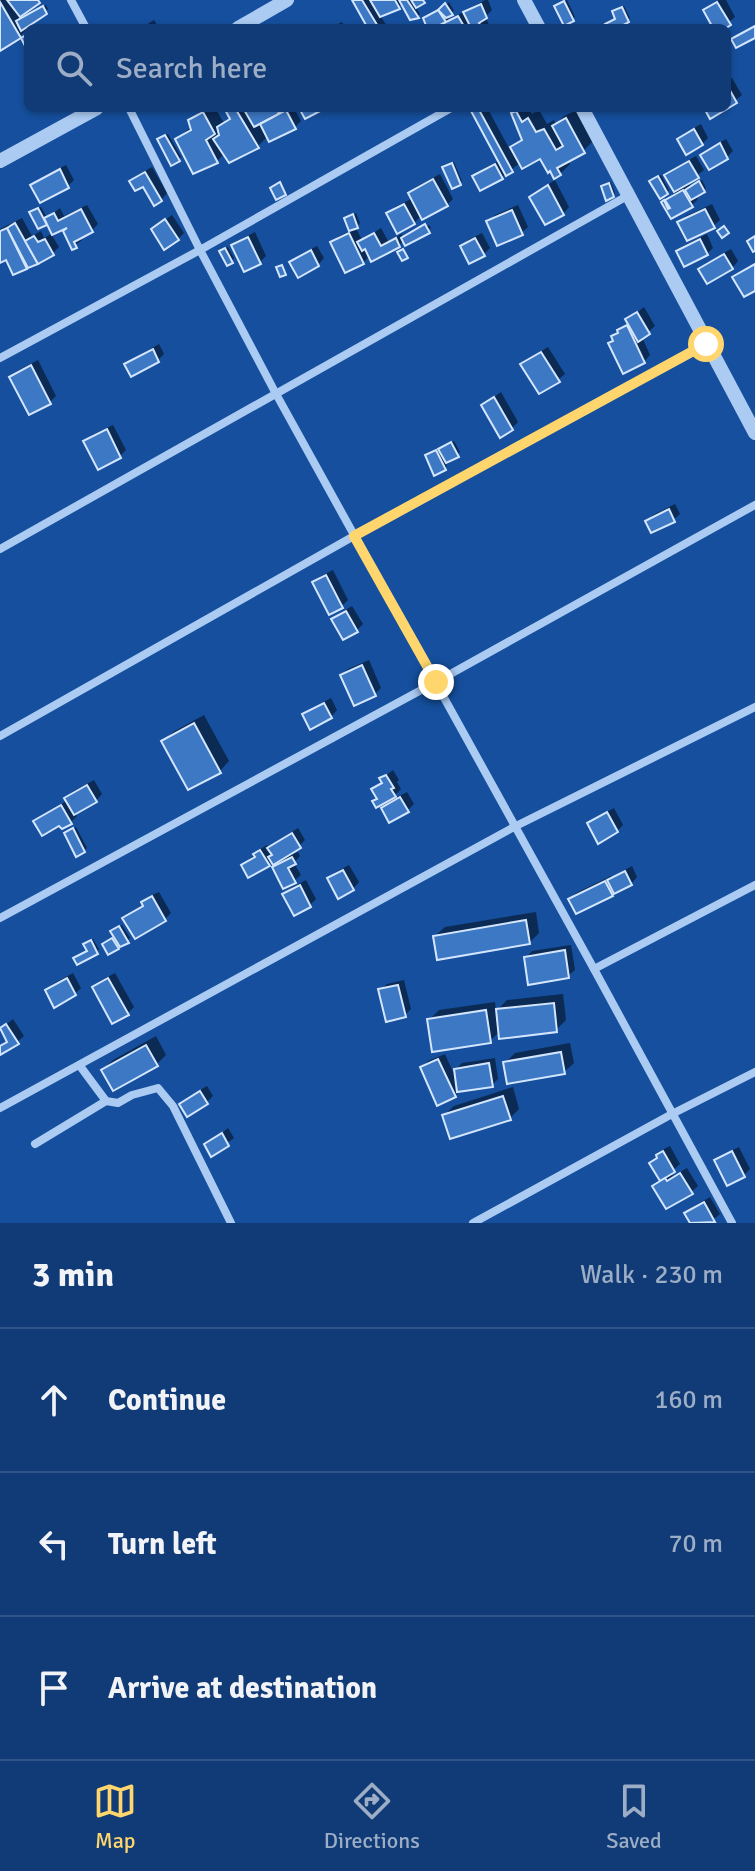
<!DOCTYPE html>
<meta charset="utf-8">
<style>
:root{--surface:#103b76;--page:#19427b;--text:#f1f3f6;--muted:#9cadc5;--line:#305588;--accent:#ffd66e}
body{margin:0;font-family:Signika,sans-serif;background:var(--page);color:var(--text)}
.stop{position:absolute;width:24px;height:24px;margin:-18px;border:6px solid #ffd66e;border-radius:50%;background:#fff}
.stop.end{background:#ffd66e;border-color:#fff;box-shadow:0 2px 8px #0008}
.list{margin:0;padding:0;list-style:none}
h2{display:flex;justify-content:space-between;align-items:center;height:104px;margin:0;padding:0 32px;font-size:34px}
h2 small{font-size:26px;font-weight:400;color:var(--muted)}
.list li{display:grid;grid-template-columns:52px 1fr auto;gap:24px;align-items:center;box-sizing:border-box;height:144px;padding:0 32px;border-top:2px solid var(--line)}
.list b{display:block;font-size:30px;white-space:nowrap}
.list em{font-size:26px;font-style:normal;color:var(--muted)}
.icon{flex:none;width:44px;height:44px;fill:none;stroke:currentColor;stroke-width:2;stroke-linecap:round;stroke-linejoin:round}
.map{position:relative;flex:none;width:755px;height:1223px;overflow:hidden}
.search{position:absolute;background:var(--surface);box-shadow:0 2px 6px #0004;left:24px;right:24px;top:24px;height:88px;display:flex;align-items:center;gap:20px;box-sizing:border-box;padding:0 28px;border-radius:12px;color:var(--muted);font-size:30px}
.sheet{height:536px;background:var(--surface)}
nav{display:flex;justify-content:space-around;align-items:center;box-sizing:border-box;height:112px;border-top:2px solid var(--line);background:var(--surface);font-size:22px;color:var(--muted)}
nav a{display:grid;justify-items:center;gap:4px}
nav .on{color:var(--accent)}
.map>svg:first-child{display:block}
.shadow{fill:#0007}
.building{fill:#3d78c4;stroke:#d4e6fd;stroke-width:2}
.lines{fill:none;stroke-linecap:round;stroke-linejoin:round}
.minor{stroke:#abcbf3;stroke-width:8}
.tertiary{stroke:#abcbf3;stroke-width:14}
.route{stroke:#ffd66e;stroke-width:10}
</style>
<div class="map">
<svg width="755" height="1223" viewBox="0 0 755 1223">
<rect width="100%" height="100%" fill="#154f9d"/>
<g class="shadow">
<polygon points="0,0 40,0 21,13 24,17 46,5 48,9 28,24 29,27 20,36 0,49"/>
<polygon points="354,0 425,0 415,6 420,14 418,16 411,18 403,3 398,7 380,15 388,28 361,28 367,24"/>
<polygon points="485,0 488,0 492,10 485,17 491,28 474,28 472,25 469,28 429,28 428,16 443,8 449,2 454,11 446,15 449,20 465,11 466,13 472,7"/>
<polygon points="567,0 575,17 572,19 559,4"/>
<polygon points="719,0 726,0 735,17 722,28 715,28 705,11"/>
<polygon points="624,6 630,18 614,28 610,28 616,18 616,9"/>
<polygon points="154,20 159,28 141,28"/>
<polygon points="342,22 345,28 331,28 332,27"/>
<polygon points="732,78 742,95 727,107 727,80"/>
<polygon points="205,108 215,108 224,123 231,117 227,108 281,108 277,114 287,108 294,108 301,121 295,127 268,136 258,146 230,160 225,153 217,161 177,139 192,126 190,121"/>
<polygon points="476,108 489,108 489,111 510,150 523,137 514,113 519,108 529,108 532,114 539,110 547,124 554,120 556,124 564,116 577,110 593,141 583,151 567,160 570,164 560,174 541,156 521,162 502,177 475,177 481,170 500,160 473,111"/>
<polygon points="701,124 708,138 702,144 679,139 685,133"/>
<polygon points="168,134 181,157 179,160 162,136"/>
<polygon points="726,139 733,151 727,157 702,155 708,149"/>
<polygon points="696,156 704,170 688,182 691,187 702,180 706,188 695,195 698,199 691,206 672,217 664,202 676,192 666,175 673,169"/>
<polygon points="454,162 462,181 460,183 447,165"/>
<polygon points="66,165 74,180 68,186 33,185 39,179"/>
<polygon points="152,167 167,193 161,200 144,184 132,182 138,175"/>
<polygon points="440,174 453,199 447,205 422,215 414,223 389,214 395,207 413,198 410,193 416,187"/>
<polygon points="661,175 669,190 667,193 654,179"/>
<polygon points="555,180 569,207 563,214 532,197 538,191"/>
<polygon points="611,182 615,193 613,196 603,187"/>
<polygon points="712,204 720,220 713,226 680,222 686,216"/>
<polygon points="87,205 98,224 91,231 80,236 82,240 73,247 63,227 48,221 45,223 34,210 41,207 47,218 60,208 64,216"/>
<polygon points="518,205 528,227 521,233 489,221 495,215"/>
<polygon points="356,213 360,223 356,228 362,240 381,228 388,241 402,234 403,239 429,225 431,228 404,240 399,245 370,255 363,263 333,242 339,236 351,231 346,218"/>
<polygon points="172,215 184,233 178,239 153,229"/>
<polygon points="22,218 32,236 41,231 44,238 51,234 59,247 52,254 14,272 7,257 0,260 0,229"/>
<polygon points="255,232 266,256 260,262 234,246 240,240"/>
<polygon points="482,233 490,248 483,255 462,246 468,240"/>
<polygon points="707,234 713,248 707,254 679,251 685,245"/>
<polygon points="317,246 324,258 318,265 292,262 298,256"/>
<polygon points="228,247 234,258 232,261 224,249"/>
<polygon points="731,249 738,261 732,268 700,269 706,263"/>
<polygon points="644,307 655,326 642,337 650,355 644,362 615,340 613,337 623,326 623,329 637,322 628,320"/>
<polygon points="159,344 164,354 158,360 132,374 127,365 133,359"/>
<polygon points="548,347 565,374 558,380 523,365 529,359"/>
<polygon points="38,360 56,396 50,402 30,412 11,377 17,371"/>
<polygon points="501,392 518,422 512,428 483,405"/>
<polygon points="113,425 126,450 120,456 86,441 92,435"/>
<polygon points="454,441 460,452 445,462 447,466 445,468 430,453"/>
<polygon points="675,504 680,514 673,520 647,521 653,515"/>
<polygon points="333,570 348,600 342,606 330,612 314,582 321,576"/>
<polygon points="352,606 363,624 357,630 334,620 340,613"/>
<polygon points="369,660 381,688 375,694 342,675 348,669"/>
<polygon points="331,698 337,710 331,717 304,715 311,709"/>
<polygon points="204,715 229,761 220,771 164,741 173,732"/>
<polygon points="393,770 399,780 397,782 401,789 394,796 374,802 378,797 374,789 383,781 382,779"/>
<polygon points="94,780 102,794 96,801 75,813 77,816 71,822 36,822 42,816 68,800 66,798 72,792"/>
<polygon points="407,792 414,804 408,810 383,808 390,801"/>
<polygon points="614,808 623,825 617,831 589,824 595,818"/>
<polygon points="76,827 87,848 84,850 69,831"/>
<polygon points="298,828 305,840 299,846 273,860 268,865 243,865 262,848 267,845 269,849 276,842"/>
<polygon points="298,852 300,856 294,863 301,875 294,881 274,868 282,859"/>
<polygon points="349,865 359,882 353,889 329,879 336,872"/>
<polygon points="632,866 637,877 631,884 611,895 570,899 576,893 611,876 612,877"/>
<polygon points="306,880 316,899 310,905 285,894 291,888"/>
<polygon points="159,892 171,913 165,919 125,918 131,912 145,904 144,903 150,896"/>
<polygon points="536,912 539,933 530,942 435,936 445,927"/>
<polygon points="122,925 130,938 118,948 107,942 116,937 115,929"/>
<polygon points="93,939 99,949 97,952 89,950 88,942"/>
<polygon points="571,945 575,970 568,976 526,958 532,951"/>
<polygon points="73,973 81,988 75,994 47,990 53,984"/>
<polygon points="115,973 134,1007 128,1013 94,988 100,981"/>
<polygon points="404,980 411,1009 405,1015 380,990 387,984"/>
<polygon points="563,994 566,1020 556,1030 500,1031 490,1041 429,1020 439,1010 495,1002 496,1011 507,1000"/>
<polygon points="13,1019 24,1036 17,1042 0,1053 0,1045 9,1040 2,1028"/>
<polygon points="156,1036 166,1055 157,1064 103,1070 113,1060"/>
<polygon points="570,1043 574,1063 564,1072 505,1063 515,1053"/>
<polygon points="445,1054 453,1072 462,1063 495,1058 498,1079 492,1085 461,1090 455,1096 422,1067 428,1061"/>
<polygon points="207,1086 213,1096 207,1102 187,1114 181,1104 187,1098"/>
<polygon points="513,1087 519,1109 510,1118 444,1115 454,1106"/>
<polygon points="228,1128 234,1138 212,1154 206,1145"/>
<polygon points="670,1146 680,1164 671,1172 673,1176 687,1168 698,1186 691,1192 655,1186 662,1179 652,1163 664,1149"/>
<polygon points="739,1147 750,1169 744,1175 717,1161 723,1155"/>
<polygon points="710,1197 720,1214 709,1223 692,1223 687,1213 693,1207"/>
</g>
<g class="building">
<polygon points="7,0 38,0 40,3 20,17"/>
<polygon points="352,0 362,0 379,28 362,28 366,25"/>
<polygon points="370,0 395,0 400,9 380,17"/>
<polygon points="399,0 407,0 419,18 410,20"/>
<polygon points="411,0 423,0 425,3 416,8"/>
<polygon points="564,1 574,21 564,26 554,6"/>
<polygon points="0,2 21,38 0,51"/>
<polygon points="717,2 731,25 726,28 713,28 703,10"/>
<polygon points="445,3 453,15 446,18 438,10"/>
<polygon points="481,4 487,18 479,23 482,28 471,28 463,12"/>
<polygon points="43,6 47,14 21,31 16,21"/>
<polygon points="622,7 629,22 618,28 607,28 605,24 615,19 612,11"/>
<polygon points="438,10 446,22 435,28 427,28 423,18"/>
<polygon points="458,16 465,28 435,28 446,22"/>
<polygon points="755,26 755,38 736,48 731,39"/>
<polygon points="28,34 28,52 21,38"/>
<polygon points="727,85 737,103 710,119 704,108 727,108"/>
<polygon points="224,108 235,108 259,148 229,163 213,139 219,135 217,127 230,119"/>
<polygon points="243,108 282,108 277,115 254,127"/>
<polygon points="299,108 326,108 305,119"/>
<polygon points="478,108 513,172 506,176 471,111"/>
<polygon points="286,110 296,129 269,142 260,124"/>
<polygon points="516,111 522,122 528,118 536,132 544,129 556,150 563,146 552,126 566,118 585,153 557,168 561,175 554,179 550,171 548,173 540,159 522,169 510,147 522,140 511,113"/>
<polygon points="203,112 215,134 206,140 218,163 193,174 175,139 191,130 188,120"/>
<polygon points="694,129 703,145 686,155 677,139"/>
<polygon points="165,135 180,161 171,166 157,139"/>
<polygon points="720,143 728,159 709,170 700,155"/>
<polygon points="689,161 699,178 674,192 664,175"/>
<polygon points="452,163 461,185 452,189 442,167"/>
<polygon points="495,164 503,179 480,191 472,176"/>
<polygon points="60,169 69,188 40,203 30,185"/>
<polygon points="145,172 162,201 154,206 143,187 135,191 129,181"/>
<polygon points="658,176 668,194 660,199 649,181"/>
<polygon points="433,179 448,206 422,220 408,193"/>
<polygon points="699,181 705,192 691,200 685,190"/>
<polygon points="280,182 286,195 276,200 270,188"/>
<polygon points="609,183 614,197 606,201 601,186"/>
<polygon points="548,185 564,215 545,225 529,197"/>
<polygon points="683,190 693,207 671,219 661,202 664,200 668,209 670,208 665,200"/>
<polygon points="404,204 415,224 397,234 386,213"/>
<polygon points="38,208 47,225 38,229 29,212"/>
<polygon points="81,209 93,232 74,242 77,248 72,250 63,231 67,228 52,235 44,218 54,213 58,221"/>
<polygon points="705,209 715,228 687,241 677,222"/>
<polygon points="512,210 523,235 497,246 486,221"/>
<polygon points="353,214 358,228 349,231 344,218"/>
<polygon points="165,219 179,240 164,250 151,229"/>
<polygon points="15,223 38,264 28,268 7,228"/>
<polygon points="425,224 430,233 405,246 401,238"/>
<polygon points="724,226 729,233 722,238 717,231"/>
<polygon points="7,228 27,269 13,275 6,260 0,263 0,231"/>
<polygon points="349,233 364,264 345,273 330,242"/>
<polygon points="374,233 381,246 396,238 400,247 371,262 365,249 362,251 357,242"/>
<polygon points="34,236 38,242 45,239 54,255 38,264 25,241"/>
<polygon points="755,236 755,251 753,252 747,241"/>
<polygon points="248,237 261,264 244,272 231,245"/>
<polygon points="475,238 485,256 469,264 460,246"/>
<polygon points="700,239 708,255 684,267 676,251"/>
<polygon points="225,248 233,263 227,266 219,251"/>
<polygon points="403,249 408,258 402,261 397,252"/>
<polygon points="311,250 319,266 298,278 289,262"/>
<polygon points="724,254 733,269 707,284 698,269"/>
<polygon points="755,264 755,291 744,297 732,277"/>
<polygon points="282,265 286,275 280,277 276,267"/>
<polygon points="637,312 650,334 638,342 625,319"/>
<polygon points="627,325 645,363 623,374 608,343 613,341 611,336 618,333 617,330"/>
<polygon points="153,349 159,362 131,377 124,364"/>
<polygon points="541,352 560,382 539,394 520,364"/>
<polygon points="31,365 51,404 29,415 9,377"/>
<polygon points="494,397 513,430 500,438 481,405"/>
<polygon points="107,429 121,458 98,470 83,441"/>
<polygon points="451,442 459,457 446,463 438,449"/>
<polygon points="436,450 446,470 434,476 425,455"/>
<polygon points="669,509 675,522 651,533 645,521"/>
<polygon points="326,575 343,608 329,615 312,582"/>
<polygon points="346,611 358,632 343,640 331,619"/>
<polygon points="362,665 376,696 354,706 340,675"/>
<polygon points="324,703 332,718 310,730 302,714"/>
<polygon points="194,723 221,773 188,790 161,741"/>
<polygon points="386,775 394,788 391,789 396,797 376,808 372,801 377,799 371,789 382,783 379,778"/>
<polygon points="87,785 97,802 74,815 64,798"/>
<polygon points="400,797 409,812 389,823 381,808"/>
<polygon points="61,805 72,824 62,829 59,826 42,836 33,821"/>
<polygon points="607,812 618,832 598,844 587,823"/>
<polygon points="73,828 85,852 76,857 64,833"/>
<polygon points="292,833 301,848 273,865 268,857 272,855 267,848"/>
<polygon points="260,850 270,866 248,878 241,865 255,857 253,854"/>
<polygon points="292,857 296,864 288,868 296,883 283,889 272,867"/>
<polygon points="343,870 354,890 338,899 327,878"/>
<polygon points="625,871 632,885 614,894 607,880"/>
<polygon points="605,881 613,896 576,914 568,899"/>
<polygon points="300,885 311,907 294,916 282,894"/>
<polygon points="152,896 166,921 135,939 122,918 143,906 141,902"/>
<polygon points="526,920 530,944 437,960 433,936"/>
<polygon points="119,926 129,943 120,947 110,931"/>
<polygon points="112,938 119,949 108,955 102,944"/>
<polygon points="91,940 98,954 77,965 73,958 87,951 83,944"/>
<polygon points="565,950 569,978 528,985 524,957"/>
<polygon points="67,978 76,995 54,1008 45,990"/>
<polygon points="108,978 129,1015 112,1024 92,987"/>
<polygon points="398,985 406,1017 386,1022 378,989"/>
<polygon points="554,1003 557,1032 499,1039 496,1009"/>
<polygon points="486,1010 491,1043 432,1052 427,1019"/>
<polygon points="6,1024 19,1044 0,1055 0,1046 7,1042 0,1028"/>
<polygon points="146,1045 158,1066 113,1091 101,1070"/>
<polygon points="561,1052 565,1074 507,1084 503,1062"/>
<polygon points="438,1059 456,1097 437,1106 420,1067"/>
<polygon points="489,1063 493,1087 457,1092 454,1069"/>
<polygon points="200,1091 208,1104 187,1117 179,1104"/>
<polygon points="503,1096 511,1120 450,1139 442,1115"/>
<polygon points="222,1133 229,1146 211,1157 204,1144"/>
<polygon points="663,1151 675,1172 660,1181 649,1163 657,1158 656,1155"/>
<polygon points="732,1151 745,1177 727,1186 714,1160"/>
<polygon points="680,1173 693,1194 666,1209 652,1186 665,1178 667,1181"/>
<polygon points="704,1202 715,1222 690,1223 684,1213"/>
</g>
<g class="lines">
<g class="minor">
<polyline points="71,0 86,28"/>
<polyline points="129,108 200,250 275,392 594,969 732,1223"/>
<polyline points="0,358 200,250 451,108"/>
<polyline points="0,549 629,195"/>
<polyline points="0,736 354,536 706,344"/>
<polyline points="0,918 436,682 755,505"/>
<polyline points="594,969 755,885"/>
<polyline points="80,1066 106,1101 118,1103 132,1095 158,1088 173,1106 231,1223"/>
<polyline points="0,1108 514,827 755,707"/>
<polyline points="35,1144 106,1101"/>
<polyline points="473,1223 672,1114 755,1072"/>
</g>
<g class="tertiary">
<polyline points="524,0 539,28"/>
<polyline points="238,28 287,0"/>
<polyline points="582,108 755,433"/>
<polyline points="0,161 97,108"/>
</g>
</g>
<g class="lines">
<polyline class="route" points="436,682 354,536 706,344"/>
</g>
</svg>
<div class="stop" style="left:706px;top:344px"></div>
<div class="stop end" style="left:436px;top:682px"></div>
<div class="search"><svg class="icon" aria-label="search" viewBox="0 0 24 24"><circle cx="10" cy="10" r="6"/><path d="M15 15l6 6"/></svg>Search here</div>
</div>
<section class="sheet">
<h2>3 min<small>Walk · 230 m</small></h2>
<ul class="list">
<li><svg class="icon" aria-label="ahead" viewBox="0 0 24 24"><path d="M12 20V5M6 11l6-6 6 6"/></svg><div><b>Continue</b></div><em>160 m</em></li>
<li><svg class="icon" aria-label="left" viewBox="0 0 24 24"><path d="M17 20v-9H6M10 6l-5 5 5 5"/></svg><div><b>Turn left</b></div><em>70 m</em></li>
<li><svg class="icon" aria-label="arrive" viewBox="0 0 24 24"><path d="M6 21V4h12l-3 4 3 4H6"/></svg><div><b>Arrive at destination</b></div></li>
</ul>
</section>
<nav>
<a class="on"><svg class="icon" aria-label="map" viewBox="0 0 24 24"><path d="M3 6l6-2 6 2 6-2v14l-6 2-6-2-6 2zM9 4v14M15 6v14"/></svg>Map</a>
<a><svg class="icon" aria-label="directions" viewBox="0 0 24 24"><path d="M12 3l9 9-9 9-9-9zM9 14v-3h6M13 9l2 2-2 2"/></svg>Directions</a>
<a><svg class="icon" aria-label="saved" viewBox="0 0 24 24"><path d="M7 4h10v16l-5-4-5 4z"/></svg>Saved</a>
</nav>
